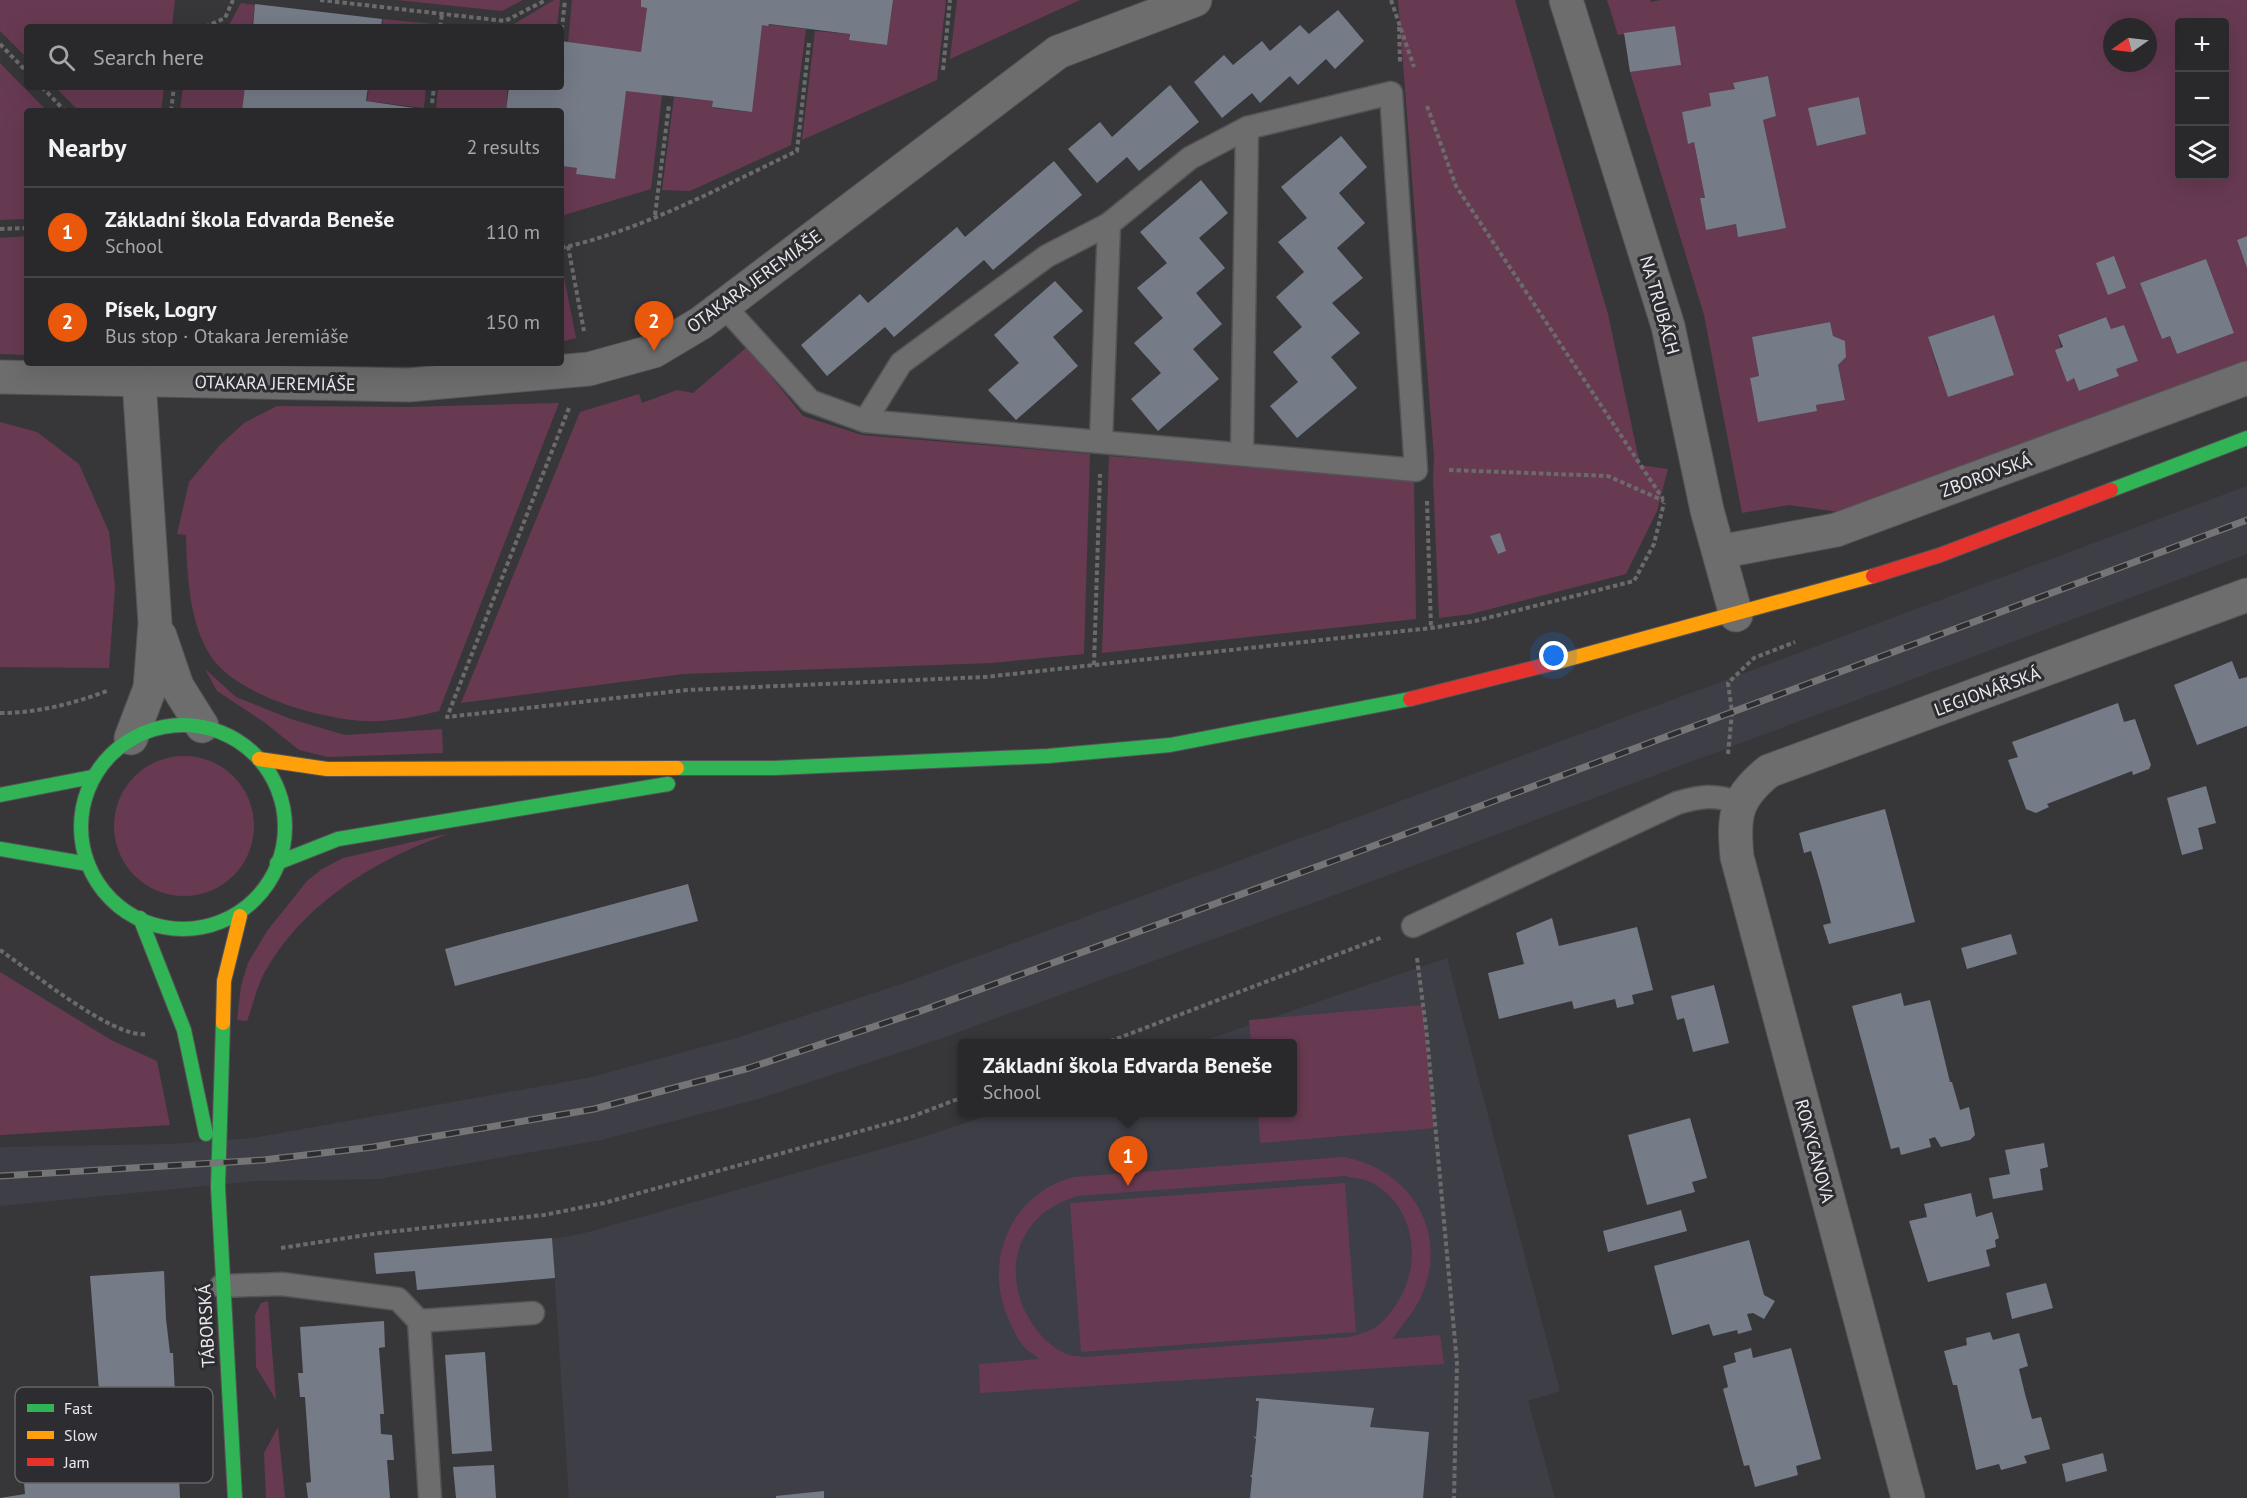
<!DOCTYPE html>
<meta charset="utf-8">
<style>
:root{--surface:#29292c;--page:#353538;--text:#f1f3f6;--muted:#a5a6a9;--line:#454548;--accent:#ea580c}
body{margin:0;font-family:"PT Sans",sans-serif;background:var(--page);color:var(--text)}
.controls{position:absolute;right:18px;top:18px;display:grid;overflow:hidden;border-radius:6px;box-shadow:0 6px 24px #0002}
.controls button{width:54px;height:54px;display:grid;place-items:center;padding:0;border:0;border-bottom:2px solid var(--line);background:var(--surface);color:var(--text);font:30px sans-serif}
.compass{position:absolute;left:2103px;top:18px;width:54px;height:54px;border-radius:50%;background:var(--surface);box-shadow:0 6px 24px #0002;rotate:256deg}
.you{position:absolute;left:1554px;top:656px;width:21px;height:21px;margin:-15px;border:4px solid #fff;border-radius:50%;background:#1a73e8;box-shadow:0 0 0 9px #1a73e833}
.badge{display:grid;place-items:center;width:39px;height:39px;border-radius:50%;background:var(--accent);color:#fff;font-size:20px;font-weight:700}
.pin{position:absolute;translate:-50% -50px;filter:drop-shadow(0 2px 3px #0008)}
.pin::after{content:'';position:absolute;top:32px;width:21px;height:18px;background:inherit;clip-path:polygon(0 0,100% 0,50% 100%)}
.popup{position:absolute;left:958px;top:1039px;width:339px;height:78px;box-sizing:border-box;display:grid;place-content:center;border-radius:6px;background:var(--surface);filter:drop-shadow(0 2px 4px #0005);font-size:20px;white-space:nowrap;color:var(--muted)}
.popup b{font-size:22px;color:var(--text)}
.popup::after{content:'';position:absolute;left:50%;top:100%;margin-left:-12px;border:12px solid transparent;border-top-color:var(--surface)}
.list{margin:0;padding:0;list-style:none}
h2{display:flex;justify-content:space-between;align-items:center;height:78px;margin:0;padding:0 24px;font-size:26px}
h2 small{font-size:20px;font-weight:400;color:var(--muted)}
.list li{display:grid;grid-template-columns:39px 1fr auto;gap:18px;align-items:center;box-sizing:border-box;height:90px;padding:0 24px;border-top:2px solid var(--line)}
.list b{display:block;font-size:22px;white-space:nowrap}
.list p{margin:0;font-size:20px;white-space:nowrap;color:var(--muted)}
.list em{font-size:20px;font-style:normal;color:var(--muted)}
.icon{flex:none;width:33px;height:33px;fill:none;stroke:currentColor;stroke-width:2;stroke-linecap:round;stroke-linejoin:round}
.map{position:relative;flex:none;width:2247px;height:1498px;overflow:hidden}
.search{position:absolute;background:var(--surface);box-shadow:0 6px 24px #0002;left:24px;top:24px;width:540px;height:66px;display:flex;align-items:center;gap:15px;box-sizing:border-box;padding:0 21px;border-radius:6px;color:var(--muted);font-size:22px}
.panel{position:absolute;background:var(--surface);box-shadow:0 6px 24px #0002;left:24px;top:108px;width:540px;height:258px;border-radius:6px}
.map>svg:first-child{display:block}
.built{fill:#3e3e47}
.green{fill:#673a52;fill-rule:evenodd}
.building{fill:#757c88}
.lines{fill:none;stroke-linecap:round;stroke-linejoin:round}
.lane-casing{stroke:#545456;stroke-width:25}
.street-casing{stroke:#545456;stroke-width:35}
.fast-casing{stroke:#545456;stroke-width:16}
.slow-casing{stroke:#545456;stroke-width:16}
.jam-casing{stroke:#545456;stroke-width:16}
.path{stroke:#6b6b6c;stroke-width:4;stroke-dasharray:4.5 3;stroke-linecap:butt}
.lane{stroke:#6d6d6e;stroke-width:22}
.street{stroke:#6d6d6e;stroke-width:33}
.fast{stroke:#30b455;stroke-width:14}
.slow{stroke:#ff9f0a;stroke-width:14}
.jam{stroke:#e5322d;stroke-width:14}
.rail-casing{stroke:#767576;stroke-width:7}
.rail{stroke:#2c2c31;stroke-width:4.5;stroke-dasharray:14;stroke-linecap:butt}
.labels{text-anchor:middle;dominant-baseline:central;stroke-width:6;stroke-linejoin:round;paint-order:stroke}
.street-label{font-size:18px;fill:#eaeaed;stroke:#2c2c31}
.key{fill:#2c2c31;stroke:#656569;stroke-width:1.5}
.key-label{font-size:16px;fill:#eaeaed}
</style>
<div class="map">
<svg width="2247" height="1498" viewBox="0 0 2247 1498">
<rect width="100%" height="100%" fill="#37373a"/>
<g class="built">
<polygon points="2247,486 2247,554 1351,889 928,1043 758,1099 601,1140 378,1179 256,1181 0,1206 0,1147 172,1144 253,1138 587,1078 740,1037 907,982 1328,828"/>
<polygon points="1447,958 1560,1391 1528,1401 1555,1498 569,1498 552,1239 581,1234 917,1139 995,1113 1293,1112 1293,1044 1197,1043"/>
</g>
<g class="green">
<polygon points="0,0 175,0 172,27 27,27 27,58 0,31"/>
<polygon points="397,0 523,0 502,11"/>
<polygon points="554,0 560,0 557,27 509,27"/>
<polygon points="572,0 641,0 641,7 647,8 641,52 568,43"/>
<polygon points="893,0 946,0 937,80 802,140 815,31 849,34 849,40 887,45"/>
<polygon points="957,0 1080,0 950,59"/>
<polygon points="1398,0 1515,0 1608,314 1640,465 1668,469 1657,511 1626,574 1471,614 1439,618 1433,479 1434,457"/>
<path d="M 1607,0 L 1650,0 L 1651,2 L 1660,0 L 2247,0 L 2247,236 L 2237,240 L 2247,268 L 2247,362 L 1846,513 L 1789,505 L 1742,513 L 1704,315 L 1630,72 L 1680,65 L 1675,26 L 1618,35 ZM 2180,22 L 2224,22 L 2224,176 L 2180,176 ZM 2112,27 L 2148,27 L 2148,63 L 2112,63 ZM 1768,76 L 1776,116 L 1763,120 L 1785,228 L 1738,236 L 1736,224 L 1706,230 L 1700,198 L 1705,198 L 1694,142 L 1688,143 L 1682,112 L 1711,106 L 1709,93 L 1735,89 L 1734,83 ZM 1859,97 L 1866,134 L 1818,146 ZM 2206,259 L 2234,333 L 2177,354 L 2170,336 L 2162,339 L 2140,283 ZM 1993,315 L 2014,375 L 1938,370 L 1928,337 ZM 2105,317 L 2111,329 L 2124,325 L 2138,361 L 2116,369 L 2119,376 L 2080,391 L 2074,378 L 2068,381 L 2058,335 ZM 1830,322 L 1833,336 L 1845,341 L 1846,357 L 1838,365 L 1845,399 L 1816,405 L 1817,411 L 1758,422 L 1750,378 L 1759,376 L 1752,337 Z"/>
<polygon points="241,3 255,5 252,27 223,27 229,25"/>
<polygon points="383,19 433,24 433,27 382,27"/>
<polygon points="762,24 806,29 791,145 690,191 662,190 674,97 713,101 713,108 751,112"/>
<polygon points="0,63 47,111 27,111 27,219 0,220"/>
<polygon points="55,87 164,87 161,111 79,111"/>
<polygon points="183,87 246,87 243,111 180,111"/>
<polygon points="369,87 426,87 424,108 367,101"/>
<polygon points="438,87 508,87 506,111 436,109"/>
<polygon points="625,90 662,95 651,189 561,216 561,166 577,168 577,174 615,179"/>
<polygon points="27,236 27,355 0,354 0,238"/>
<polygon points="561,262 576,338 561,342"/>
<polygon points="747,347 803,416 862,435 1090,454 1084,654 991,663 683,674 461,703 580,412 639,394 642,403 677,390 693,393"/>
<path d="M 559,403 L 439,711 C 415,717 391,722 366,721 C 321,719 236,696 210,655 C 189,621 187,574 186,535 L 177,534 L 189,482 L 220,445 L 244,423 L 277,406 L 408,407 Z"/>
<polygon points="0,422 37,432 79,464 109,532 115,587 109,668 0,667"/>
<polygon points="1109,456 1414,480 1416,619 1102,653"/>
<polygon points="205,669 236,697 291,719 345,735 442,729 443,753 328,757 299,750 264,722 217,691"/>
<circle cx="184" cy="826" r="70"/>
<path d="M 451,833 C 375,859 296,907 260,982 C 255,994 252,1008 247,1021 L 237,1020 L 241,986 L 248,963 L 267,931 L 307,881 L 322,869 L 343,858 Z"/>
<polygon points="0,972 111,1040 157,1061 170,1125 0,1135"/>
<polygon points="1423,1005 1434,1128 1260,1143 1258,1113 1293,1112 1293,1044 1251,1043 1249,1020"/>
<path d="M 1344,1157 C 1411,1170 1450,1232 1421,1297 C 1414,1312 1402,1325 1392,1339 L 1440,1335 L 1444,1364 L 980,1393 L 979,1364 L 1039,1359 C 1035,1355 1029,1352 1025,1348 C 1018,1341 1013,1329 1009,1320 C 982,1261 1011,1193 1074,1177 ZM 1345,1176 C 1352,1178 1361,1178 1368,1181 C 1414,1202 1423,1260 1399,1300 C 1392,1311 1383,1324 1371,1330 C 1364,1333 1356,1335 1349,1337 L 1084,1357 C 1077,1356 1068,1356 1062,1352 C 1022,1330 1000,1268 1029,1229 C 1041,1211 1057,1203 1077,1196 Z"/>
<polygon points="1345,1183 1356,1332 1081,1352 1070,1203"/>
<polygon points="268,1301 276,1400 256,1367 255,1315 261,1303"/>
<polygon points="278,1427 285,1498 266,1498 264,1453"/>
</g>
<g class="building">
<polygon points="641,0 893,0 887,45 849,40 850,34 769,24 768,26 762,25 752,112 712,107 713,101 626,91 615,179 576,174 577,168 561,166 561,111 506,111 509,87 561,87 561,41 641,52 647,8 641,7"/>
<polygon points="255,4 382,19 381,27 253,27"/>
<polygon points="1338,10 1364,41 1335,69 1326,59 1298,85 1290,76 1260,103 1252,93 1222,118 1194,82 1224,55 1233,65 1262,41 1270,51 1300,25 1309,34"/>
<polygon points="1675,26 1681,65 1630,72 1624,33"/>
<polygon points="1768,76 1776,116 1763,120 1786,228 1738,237 1736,224 1706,230 1700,198 1705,198 1694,142 1688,144 1682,112 1711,106 1709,93 1735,89 1733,83"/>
<polygon points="1170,85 1199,122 1139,171 1127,157 1097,183 1068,149 1100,122 1112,137"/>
<polygon points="245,87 368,87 366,101 435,111 242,111"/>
<polygon points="1859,97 1866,134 1817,146 1808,108"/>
<polygon points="1341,136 1367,167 1339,193 1365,223 1337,248 1363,278 1332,303 1360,333 1331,357 1357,388 1297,438 1270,406 1298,382 1273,352 1302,327 1276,297 1304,272 1278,242 1307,218 1281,187"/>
<polygon points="1054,161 1082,195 993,270 984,260 894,337 885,327 827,376 801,345 860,294 868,303 957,227 965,237"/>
<polygon points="1201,180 1228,213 1199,238 1225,268 1196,293 1222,324 1193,349 1219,379 1158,431 1131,399 1161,373 1134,343 1163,318 1137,288 1167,263 1140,232"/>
<polygon points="2247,236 2247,268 2237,240"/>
<polygon points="2114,256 2126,288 2108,295 2096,263"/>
<polygon points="2206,259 2234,333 2177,354 2170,336 2162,339 2140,283"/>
<polygon points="1055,281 1083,311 1053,337 1078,366 1016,420 988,390 1019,363 994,335"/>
<polygon points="1994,315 2014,375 1948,397 1928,337"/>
<polygon points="2106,317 2111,329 2124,325 2138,361 2116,369 2119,376 2079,391 2074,378 2067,382 2055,350 2063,347 2058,335"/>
<polygon points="1830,322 1833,336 1845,341 1846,357 1838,365 1845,400 1816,405 1817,411 1758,422 1750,378 1759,376 1752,337"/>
<polygon points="1500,533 1506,551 1498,554 1490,536"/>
<polygon points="2232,661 2239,679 2247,677 2247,726 2197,745 2174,685"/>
<polygon points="2118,703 2124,722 2135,719 2151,765 2149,769 2133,775 2132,771 2047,804 2049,807 2036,813 2026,809 2008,760 2018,757 2012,742"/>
<polygon points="2206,786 2216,823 2198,828 2203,849 2182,855 2167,798"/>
<polygon points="1885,809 1915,922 1829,944 1823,925 1831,923 1821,885 1811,851 1804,853 1799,833"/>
<polygon points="688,884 698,921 455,986 445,949"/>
<polygon points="1552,918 1559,946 1637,927 1653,990 1632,995 1634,1004 1617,1008 1615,999 1574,1009 1572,1001 1499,1019 1488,973 1524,964 1516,933"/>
<polygon points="2011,934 2017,954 1967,969 1961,948"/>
<polygon points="1714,985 1729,1043 1693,1052 1684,1018 1677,1020 1671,996"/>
<polygon points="1901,993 1904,1006 1930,1000 1950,1082 1952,1082 1960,1110 1969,1107 1975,1135 1970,1140 1941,1147 1935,1137 1929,1139 1931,1147 1901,1155 1899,1147 1891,1149 1852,1006"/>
<polygon points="1690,1118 1707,1178 1692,1182 1695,1192 1647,1205 1628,1135"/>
<polygon points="2044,1143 2048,1167 2040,1169 2043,1190 1993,1199 1989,1178 2010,1174 2005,1150"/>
<polygon points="1971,1193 1976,1217 1992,1212 1999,1238 1995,1240 1996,1247 1986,1250 1990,1266 1928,1282 1909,1221 1927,1217 1924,1204"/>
<polygon points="1681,1210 1687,1231 1608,1252 1603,1231"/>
<polygon points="552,1238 555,1278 417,1290 415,1271 376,1274 374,1253"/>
<polygon points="1749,1240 1764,1295 1775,1301 1764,1319 1753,1313 1747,1314 1752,1330 1738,1334 1737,1330 1713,1336 1709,1324 1672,1335 1654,1266"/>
<polygon points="164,1271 166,1319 170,1353 173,1353 180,1498 0,1498 25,1494 20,1435 123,1428 122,1413 94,1415 91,1391 99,1391 90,1276"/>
<polygon points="2046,1283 2053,1308 2012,1319 2006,1293"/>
<polygon points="384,1321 385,1347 379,1348 384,1414 380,1414 381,1434 392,1435 394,1460 387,1460 390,1498 308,1498 306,1483 311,1482 305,1397 300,1397 298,1373 303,1373 300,1327"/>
<polygon points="1990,1332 1993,1340 2019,1333 2028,1366 2019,1369 2025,1394 2032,1419 2041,1417 2050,1449 2024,1456 2027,1463 2001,1470 1999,1464 1976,1470 1957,1385 1953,1385 1944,1351 1967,1345 1966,1338"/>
<polygon points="1751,1348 1753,1358 1791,1348 1821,1459 1796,1466 1798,1475 1755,1487 1749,1465 1744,1466 1723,1389 1728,1387 1723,1366 1736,1362 1734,1353"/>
<polygon points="485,1352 492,1451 452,1454 445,1355"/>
<polygon points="1256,1398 1374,1408 1370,1427 1429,1432 1423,1498 1250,1498 1252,1478 1250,1475 1252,1475 1256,1439 1253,1436 1256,1437 1259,1401 1256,1401"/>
<polygon points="2103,1453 2107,1471 2066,1482 2062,1464"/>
<polygon points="494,1465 496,1498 456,1498 453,1467"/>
<polygon points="824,1491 824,1498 776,1498 776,1496"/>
</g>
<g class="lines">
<g class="lane-casing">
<g id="lane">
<polyline points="724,306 810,401 865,421 1416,470 1391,93 1247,128 1190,158 1109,224 1047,256 901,363 865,421"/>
<polyline points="1101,441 1109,224"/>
<polyline points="1242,453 1247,128"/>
<path d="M 1413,926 L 1677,803 C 1701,796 1715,794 1739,803"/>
<polyline points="221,1286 282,1284 398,1299 419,1321 430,1498"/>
<polyline points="419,1321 533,1313"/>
</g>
</g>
<g class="street-casing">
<g id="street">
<polyline points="1566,0 1668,326 1707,510 1736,615"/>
<polyline points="0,377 409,385 589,369 654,351 701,323 1058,52 1195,0"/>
<polyline points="1719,552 1836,530 2247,378"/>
<polyline points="160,636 177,686 202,726"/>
<polyline points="131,738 150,688 155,623 139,381"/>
<path d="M 1908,1498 L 1737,857 C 1733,816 1735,798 1769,771 L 2247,595"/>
</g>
</g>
<g class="fast-casing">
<g id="fast">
<polyline points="2111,490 2247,438"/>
<circle cx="183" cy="827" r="102"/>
<polyline points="677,768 774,768 1048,756 1170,745 1410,699"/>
<polyline points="0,795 92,777"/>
<polyline points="0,849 88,864"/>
<polyline points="277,863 338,839 668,784"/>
<polyline points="140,918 184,1030 206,1134"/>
<polyline points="223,1023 218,1187 235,1498"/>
</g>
</g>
<g class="slow-casing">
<g id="slow">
<polyline points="1554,663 1873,576"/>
<polyline points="259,759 327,769 677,768"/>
<polyline points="223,1023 224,981 240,916"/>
</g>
</g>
<g class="jam-casing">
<g id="jam">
<polyline points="1873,576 1940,555 2111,490"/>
<polyline points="1410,699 1554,663"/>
</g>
</g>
<g class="path">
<polyline points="320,0 505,21 546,0"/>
<polyline points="1391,0 1414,67"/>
<polyline points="205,27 225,18 233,0"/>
<polyline points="440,27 442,15"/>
<polyline points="1399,27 1400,62"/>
<polyline points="561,37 565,0"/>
<polyline points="0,44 27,72"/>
<polyline points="943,70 950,0"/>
<polyline points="42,87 65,111"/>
<polyline points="432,103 434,87"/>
<polyline points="1427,106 1456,186 1663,499"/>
<polyline points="171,111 174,87"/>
<polyline points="655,215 669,105"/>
<polyline points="0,229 27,228"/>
<polyline points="568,246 584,331"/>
<path d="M 561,248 C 643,230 721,187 797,151 L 809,43"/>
<polyline points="569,408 447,717 687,690 985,677 1431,628 1475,621 1634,581 1654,544 1664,503"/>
<polyline points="1449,470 1608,476 1664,501"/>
<polyline points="1427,501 1431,628"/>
<polyline points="1094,665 1100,474"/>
<path d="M 0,713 C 37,713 72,704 107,691"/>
<polyline points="1728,754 1732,712 1728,683 1754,658 1795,642"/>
<path d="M 0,950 C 29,970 113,1038 145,1034"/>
<polyline points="1417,958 1427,1036 1457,1363 1454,1498"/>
<polyline points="1103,1044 1383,937"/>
<polyline points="281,1248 379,1233 544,1215 604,1203 911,1117 963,1097"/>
</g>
<use href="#lane" class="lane"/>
<use href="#street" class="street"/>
<use href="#fast" class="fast"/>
<use href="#slow" class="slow"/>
<use href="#jam" class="jam"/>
<g class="rail-casing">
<polyline id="rail" points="0,1176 263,1160 373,1147 594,1109 749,1068 918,1012 1349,855 2247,520"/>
</g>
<use href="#rail" class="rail"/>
</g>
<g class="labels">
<g class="street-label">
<text transform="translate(754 281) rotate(-36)">OTAKARA JEREMIÁŠE</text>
<text transform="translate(1660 305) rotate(74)">NA TRUBÁCH</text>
<text transform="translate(275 383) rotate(1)">OTAKARA JEREMIÁŠE</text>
<text transform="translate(1986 475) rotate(-20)">ZBOROVSKÁ</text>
<text transform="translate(1987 691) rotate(-20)">LEGIONÁŘSKÁ</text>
<text transform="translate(1815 1151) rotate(75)">ROKYCANOVA</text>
<text transform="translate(206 1326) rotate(-93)">TÁBORSKÁ</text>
</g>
</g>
<rect x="15" y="1387" width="198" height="96" rx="9" class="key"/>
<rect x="27" y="1404" width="27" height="8" fill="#30b455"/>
<rect x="27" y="1431" width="27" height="8" fill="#ff9f0a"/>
<rect x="27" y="1458" width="27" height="8" fill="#e5322d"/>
<g class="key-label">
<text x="64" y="1414">Fast</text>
<text x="64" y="1441">Slow</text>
<text x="64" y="1468">Jam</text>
</g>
</svg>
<div class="controls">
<button>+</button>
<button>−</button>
<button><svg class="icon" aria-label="layers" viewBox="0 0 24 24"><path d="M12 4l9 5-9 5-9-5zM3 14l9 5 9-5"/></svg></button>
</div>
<svg class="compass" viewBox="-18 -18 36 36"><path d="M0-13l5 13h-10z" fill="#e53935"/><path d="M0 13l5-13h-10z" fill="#a5a6a9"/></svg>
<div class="you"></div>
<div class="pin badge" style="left:1128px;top:1186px">1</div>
<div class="popup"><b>Základní škola Edvarda Beneše</b>School</div>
<div class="pin badge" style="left:654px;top:351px">2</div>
<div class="search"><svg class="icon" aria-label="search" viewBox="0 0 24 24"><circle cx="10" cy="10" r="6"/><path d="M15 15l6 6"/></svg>Search here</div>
<section class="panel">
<h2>Nearby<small>2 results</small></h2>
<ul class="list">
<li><span class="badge">1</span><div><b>Základní škola Edvarda Beneše</b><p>School</p></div><em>110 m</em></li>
<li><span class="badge">2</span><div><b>Písek, Logry</b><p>Bus stop · Otakara Jeremiáše</p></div><em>150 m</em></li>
</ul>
</section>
</div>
